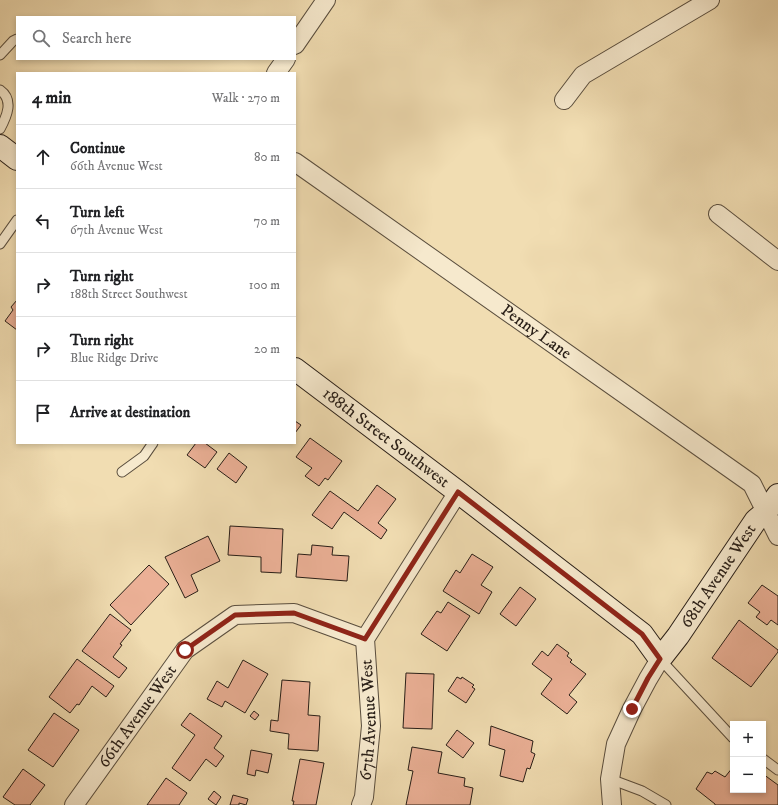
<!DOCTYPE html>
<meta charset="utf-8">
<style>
:root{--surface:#fff;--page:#f6f6f6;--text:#202124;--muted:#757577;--line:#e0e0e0}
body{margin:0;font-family:"IM FELL DW Pica",serif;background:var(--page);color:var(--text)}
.controls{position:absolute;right:12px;bottom:12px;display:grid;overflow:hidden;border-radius:0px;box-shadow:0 2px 6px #0003}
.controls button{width:36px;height:36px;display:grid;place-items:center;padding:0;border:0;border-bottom:1px solid var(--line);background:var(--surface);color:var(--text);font:20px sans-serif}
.stop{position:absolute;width:12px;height:12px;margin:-9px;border:3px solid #8f2418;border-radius:50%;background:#fff}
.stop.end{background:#8f2418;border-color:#fff;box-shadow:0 1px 4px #0008}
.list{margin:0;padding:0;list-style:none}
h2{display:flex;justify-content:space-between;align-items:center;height:52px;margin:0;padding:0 16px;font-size:17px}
h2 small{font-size:13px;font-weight:400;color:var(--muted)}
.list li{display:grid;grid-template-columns:26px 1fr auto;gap:12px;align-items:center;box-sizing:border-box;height:64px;padding:0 16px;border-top:1px solid var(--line)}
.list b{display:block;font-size:15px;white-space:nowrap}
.list p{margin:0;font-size:13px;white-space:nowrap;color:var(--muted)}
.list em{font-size:13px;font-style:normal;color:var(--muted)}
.icon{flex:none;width:22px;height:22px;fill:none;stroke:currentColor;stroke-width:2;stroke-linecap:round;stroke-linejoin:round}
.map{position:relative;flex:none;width:778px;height:805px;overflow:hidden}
.search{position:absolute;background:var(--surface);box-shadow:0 2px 6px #0003;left:16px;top:16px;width:280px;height:44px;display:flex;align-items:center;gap:10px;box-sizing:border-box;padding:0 14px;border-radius:0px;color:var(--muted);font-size:15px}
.panel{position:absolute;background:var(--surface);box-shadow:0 2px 6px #0003;left:16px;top:72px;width:280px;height:372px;border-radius:0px}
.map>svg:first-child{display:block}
.building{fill:#ebb096;stroke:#281e17}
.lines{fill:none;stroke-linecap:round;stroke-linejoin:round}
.lane-casing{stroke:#5a4e3e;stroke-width:11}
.street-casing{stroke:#5a4e3e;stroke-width:20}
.secondary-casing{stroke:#281e17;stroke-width:24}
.lane{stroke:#f6e9cd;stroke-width:9}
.street{stroke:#f6e9cd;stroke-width:18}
.secondary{stroke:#f6e9cd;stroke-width:22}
.route{stroke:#8f2418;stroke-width:5}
.labels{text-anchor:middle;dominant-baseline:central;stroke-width:3.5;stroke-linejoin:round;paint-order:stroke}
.street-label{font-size:17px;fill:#281e17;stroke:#f6e9cd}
</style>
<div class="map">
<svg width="778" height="805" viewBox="0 0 778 805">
<rect width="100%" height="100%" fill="#f1ddb2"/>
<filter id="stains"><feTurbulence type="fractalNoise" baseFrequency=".005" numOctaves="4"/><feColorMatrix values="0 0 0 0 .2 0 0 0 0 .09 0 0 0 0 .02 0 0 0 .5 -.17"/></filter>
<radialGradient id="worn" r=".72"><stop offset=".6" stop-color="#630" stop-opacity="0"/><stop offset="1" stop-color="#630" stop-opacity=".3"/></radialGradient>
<g class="building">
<polygon points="17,300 17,330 5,321 13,310 11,307"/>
<polygon points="295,421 301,425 295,433"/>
<polygon points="310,438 342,461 328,480 325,478 319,486 305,476 312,468 296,457"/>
<polygon points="196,443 205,443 217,452 205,468 187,455"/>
<polygon points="229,453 247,467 236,483 217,469"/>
<polygon points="377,485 396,499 378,523 387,530 381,539 344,512 332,529 312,515 330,491 358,511"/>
<polygon points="230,526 283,529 281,573 261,572 261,557 228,555"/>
<polygon points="208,536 220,561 191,575 198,591 185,598 165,557"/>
<polygon points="312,545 333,547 332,555 349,556 347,581 296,577 298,554 311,555"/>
<polygon points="472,554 493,567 481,585 492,592 479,614 443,591 456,570 460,573"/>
<polygon points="149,565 169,584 131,625 110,605"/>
<polygon points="762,585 778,596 778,625 771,620 767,625 756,617 760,612 748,603"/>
<polygon points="520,587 536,599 516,626 500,614"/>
<polygon points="448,602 470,616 447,651 421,634 437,611 441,613"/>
<polygon points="110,614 131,630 120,644 122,645 113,657 127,668 119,678 82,651"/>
<polygon points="739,620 778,650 778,652 751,687 712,658"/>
<polygon points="557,644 569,653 567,656 572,660 570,662 586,674 569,695 577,702 567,714 541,694 552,679 532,664 542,651 548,656"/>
<polygon points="77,659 114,686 106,697 92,686 79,705 77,704 70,713 49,697"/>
<polygon points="243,660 268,674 245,713 225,701 222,707 207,699 217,681 228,688"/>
<polygon points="406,673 434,674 432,729 403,728"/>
<polygon points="457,677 461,679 462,677 474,685 472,687 475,689 466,703 448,691"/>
<polygon points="282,680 310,682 308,715 320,716 318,751 288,749 289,734 270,731 271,720 278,721"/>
<polygon points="254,711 259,715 255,720 250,716"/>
<polygon points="54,713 79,730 53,767 28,750"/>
<polygon points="190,713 222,736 214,748 224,756 216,767 206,759 190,781 172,768 195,735 181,725"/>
<polygon points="491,726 533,741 531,752 535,754 530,769 527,768 523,782 500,776 505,750 489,745"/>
<polygon points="457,730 474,743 463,758 446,745"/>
<polygon points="412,747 442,752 438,773 465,778 464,786 473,788 470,805 406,805 413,771 408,770"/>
<polygon points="251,750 272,754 268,773 256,770 255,776 247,774"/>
<polygon points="300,759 324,763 316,805 293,805 294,801 292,801"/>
<polygon points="733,767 733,790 763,790 763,774 778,785 778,805 715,805 715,804 696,789 707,772 712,774 715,771 725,777"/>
<polygon points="23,769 45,785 30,805 15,805 3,797"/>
<polygon points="166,778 187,793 179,805 147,805"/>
<polygon points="214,791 221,797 216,805 208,799"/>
<polygon points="233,795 248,799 246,805 239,803 239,805 230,805"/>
</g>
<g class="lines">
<g class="lane-casing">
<g id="lane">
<polyline points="0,55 13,41 17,39"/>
<path d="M 0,90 C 14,100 7,116 0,129"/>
<polyline points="0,244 17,220"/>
<polyline points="122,472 144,456 153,443"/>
<polyline points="660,659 733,738"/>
<polyline points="763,759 778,770"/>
<polyline points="610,779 642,791 666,805"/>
</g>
</g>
<g class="street-casing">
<g id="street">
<polyline points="295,45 326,0"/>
<polyline points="276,73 286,59"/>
<polyline points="564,100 583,75 710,0"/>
<path id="s1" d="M 295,162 L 752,484 L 778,536"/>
<polyline points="718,214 778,261"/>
<path id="s2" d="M 74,805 L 185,650 L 235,615 L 294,613 L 365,639"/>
<path id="s3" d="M 361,805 L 364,797 L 371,726 L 365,639 L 458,492"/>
<polyline points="612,805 610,779 616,744 632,709 648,679 660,659"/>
</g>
</g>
<g class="secondary-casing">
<g id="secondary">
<polyline points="0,146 17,159"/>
<path id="s4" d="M 295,369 L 458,492 L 642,634 L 660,659 L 678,636 L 756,520 L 766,512 L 778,495"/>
</g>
</g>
<use href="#lane" class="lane"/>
<use href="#street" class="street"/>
<use href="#secondary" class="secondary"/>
</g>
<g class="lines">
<polyline class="route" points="185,650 235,615 294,613 365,639 458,492 642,634 660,659 648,678 632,709"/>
</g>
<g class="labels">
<g class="street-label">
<text stroke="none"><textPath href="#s1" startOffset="295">Penny Lane</textPath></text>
<text stroke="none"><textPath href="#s4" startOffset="114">188th Street Southwest</textPath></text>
<text stroke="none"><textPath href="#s4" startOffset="569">68th Avenue West</textPath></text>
<text stroke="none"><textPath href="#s2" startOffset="109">66th Avenue West</textPath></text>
<text stroke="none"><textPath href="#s3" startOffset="86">67th Avenue West</textPath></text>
</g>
</g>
<rect width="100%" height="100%" filter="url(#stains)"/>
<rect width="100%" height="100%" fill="url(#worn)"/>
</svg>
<div class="controls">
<button>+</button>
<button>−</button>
</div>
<div class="stop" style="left:185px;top:650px"></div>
<div class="stop end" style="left:632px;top:709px"></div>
<div class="search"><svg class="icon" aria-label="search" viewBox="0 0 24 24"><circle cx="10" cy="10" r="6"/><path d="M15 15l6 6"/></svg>Search here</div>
<section class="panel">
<h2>4 min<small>Walk · 270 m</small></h2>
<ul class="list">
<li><svg class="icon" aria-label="ahead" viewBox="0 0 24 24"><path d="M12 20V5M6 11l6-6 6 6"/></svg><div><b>Continue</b><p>66th Avenue West</p></div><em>80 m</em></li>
<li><svg class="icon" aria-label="left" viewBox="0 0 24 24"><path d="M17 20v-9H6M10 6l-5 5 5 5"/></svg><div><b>Turn left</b><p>67th Avenue West</p></div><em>70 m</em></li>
<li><svg class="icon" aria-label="right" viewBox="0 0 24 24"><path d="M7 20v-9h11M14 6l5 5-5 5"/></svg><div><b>Turn right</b><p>188th Street Southwest</p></div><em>100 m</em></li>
<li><svg class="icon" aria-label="right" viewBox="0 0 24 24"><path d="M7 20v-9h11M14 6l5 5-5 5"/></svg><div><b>Turn right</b><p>Blue Ridge Drive</p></div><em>20 m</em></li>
<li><svg class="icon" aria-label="arrive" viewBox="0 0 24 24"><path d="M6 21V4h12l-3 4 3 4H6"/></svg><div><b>Arrive at destination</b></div></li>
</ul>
</section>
</div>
